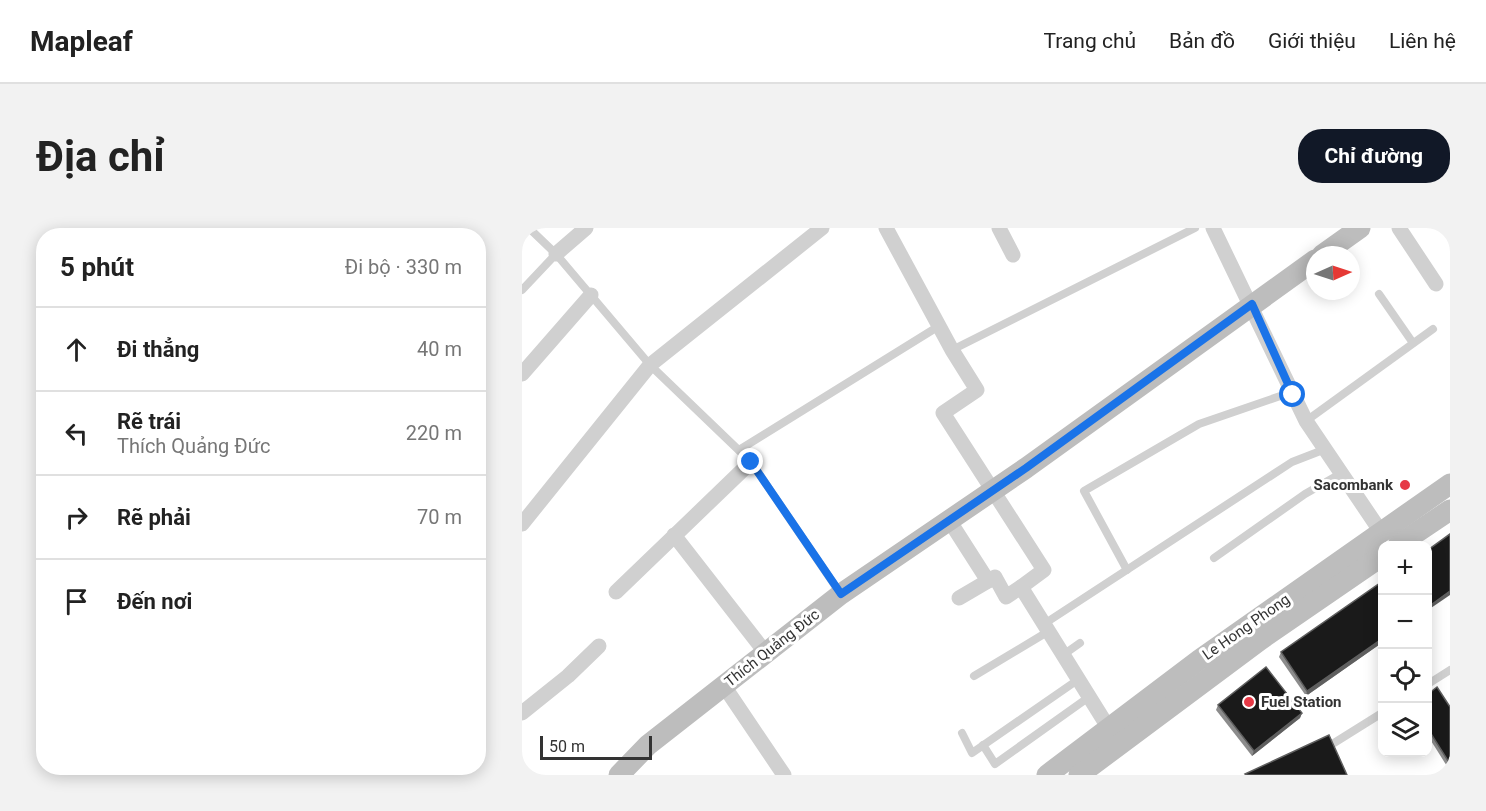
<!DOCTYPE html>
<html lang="vi">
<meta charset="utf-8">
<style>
:root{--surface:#fff;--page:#f2f2f2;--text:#222;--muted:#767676;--line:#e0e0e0;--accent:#111827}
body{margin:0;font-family:Roboto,sans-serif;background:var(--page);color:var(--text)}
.controls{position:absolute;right:18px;bottom:18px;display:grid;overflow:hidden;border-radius:12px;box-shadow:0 3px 15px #0003}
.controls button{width:54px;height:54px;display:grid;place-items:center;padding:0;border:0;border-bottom:2px solid var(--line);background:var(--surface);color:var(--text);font:30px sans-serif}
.compass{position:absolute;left:784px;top:18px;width:54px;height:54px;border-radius:50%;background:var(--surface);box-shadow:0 3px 15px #0003;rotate:87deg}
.scale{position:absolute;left:18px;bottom:15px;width:112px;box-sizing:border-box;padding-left:6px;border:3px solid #333;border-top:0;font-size:16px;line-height:21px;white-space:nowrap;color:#333;-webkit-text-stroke:4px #fff;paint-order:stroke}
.stop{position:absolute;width:18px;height:18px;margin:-14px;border:4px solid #1a73e8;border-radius:50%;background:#fff}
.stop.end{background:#1a73e8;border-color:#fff;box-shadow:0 2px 6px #0008}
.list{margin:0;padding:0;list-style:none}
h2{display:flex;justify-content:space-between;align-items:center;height:78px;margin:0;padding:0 24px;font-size:26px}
h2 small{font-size:20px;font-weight:400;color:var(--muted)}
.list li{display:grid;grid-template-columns:39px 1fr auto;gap:18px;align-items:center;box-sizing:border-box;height:84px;padding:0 24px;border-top:2px solid var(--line)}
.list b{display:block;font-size:22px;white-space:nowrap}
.list p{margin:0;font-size:20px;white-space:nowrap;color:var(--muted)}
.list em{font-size:20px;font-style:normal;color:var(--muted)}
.icon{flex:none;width:33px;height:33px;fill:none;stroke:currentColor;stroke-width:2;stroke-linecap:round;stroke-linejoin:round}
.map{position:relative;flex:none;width:928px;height:547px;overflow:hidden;border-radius:24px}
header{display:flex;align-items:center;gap:36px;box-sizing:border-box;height:84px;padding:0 30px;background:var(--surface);border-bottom:2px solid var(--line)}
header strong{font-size:28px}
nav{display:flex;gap:33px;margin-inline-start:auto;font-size:21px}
.intro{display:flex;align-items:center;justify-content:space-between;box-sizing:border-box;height:144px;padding:0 36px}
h1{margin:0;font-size:42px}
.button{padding:15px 27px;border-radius:24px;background:var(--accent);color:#fff;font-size:21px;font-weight:700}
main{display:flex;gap:36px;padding:0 36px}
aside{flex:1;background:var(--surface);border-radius:24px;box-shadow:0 3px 15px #0003}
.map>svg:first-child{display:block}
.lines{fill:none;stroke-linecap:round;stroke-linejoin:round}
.lane{stroke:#d0d0d0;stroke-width:8}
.street{stroke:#d0d0d0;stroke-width:15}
.secondary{stroke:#bdbdbd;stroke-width:21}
.wall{fill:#8c8c8c}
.shaded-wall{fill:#5f5f5f}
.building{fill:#1a1a1a;stroke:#5f5f5f;stroke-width:1.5}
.route{stroke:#1a73e8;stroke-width:8}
.poi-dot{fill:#e63946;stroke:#fff;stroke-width:2}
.labels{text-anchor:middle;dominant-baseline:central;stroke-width:6;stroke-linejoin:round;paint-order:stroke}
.poi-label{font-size:15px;font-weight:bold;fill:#333;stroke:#fff;text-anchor:end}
.street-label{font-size:15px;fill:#333;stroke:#fff}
</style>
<header>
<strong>Mapleaf</strong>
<nav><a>Trang chủ</a><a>Bản đồ</a><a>Giới thiệu</a><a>Liên hệ</a></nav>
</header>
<div class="intro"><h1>Địa chỉ</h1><a class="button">Chỉ đường</a></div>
<main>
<aside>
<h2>5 phút<small>Đi bộ · 330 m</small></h2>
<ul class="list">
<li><svg class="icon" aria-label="ahead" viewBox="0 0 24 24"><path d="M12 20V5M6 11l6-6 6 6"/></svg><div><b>Đi thẳng</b></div><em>40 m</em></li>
<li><svg class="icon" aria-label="left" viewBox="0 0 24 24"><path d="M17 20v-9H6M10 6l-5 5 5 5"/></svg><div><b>Rẽ trái</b><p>Thích Quảng Đức</p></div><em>220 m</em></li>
<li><svg class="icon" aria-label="right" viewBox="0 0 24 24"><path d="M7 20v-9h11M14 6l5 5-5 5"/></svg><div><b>Rẽ phải</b></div><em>70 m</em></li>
<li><svg class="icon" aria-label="arrive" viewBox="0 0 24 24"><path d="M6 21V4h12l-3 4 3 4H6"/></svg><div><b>Đến nơi</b></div></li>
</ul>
</aside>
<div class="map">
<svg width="928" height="547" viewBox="0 0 928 547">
<rect width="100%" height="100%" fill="#fff"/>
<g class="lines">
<g class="lane">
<polyline points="7,0 34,26 128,137 229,234 318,365"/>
<polyline points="0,62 34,26"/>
<polyline points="857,66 891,115"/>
<polyline points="430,122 673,0"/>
<polyline points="784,193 911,101"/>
<polyline points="217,222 417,98"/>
<polyline points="692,330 783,266 818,246"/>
<polyline points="605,342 562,263 677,196 770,164"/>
<polyline points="522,396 770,234 801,222"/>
<polyline points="541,427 558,415"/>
<polyline points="452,448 527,403"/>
<polyline points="906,456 928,442"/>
<polyline points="440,505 450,525 557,451"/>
<polyline points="812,515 860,485"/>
<polyline points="461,517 473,536 567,469"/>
</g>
<g class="street">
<polyline points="364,0 430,122 455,162 421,185 522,342 499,359"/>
<polyline points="477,0 491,27"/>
<polyline points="691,0 784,193 859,304"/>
<polyline points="877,0 914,56"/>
<polyline points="34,26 64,0"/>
<polyline points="0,146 69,67"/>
<polyline points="427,292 466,353 473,349 484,369 499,359 586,499"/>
<polyline points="0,296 128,137 300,0"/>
<polyline points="152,307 243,424"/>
<polyline points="94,364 229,234"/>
<polyline points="437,370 466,353"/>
<polyline points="202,458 262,547"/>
<polyline points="0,485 46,448 77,418"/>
</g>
<g class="secondary">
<polyline points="800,27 838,0"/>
<polyline points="876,317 928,282"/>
<polyline points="97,547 126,517 319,366 504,240 793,32"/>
<polyline points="525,547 677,432 928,256"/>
<polyline points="557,547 738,412 860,328"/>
</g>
</g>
<g class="wall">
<polygon points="861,353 861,414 784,468 757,429 759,424"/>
<polygon points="906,466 928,479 928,543 906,508"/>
<polygon points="696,477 780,485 778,490 730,528 694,482"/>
</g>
<g class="shaded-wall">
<polygon points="928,363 928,367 906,382 906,379"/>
<polygon points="861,410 861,414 784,468 785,463"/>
<polygon points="780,485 778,490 730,528 732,523"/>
</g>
<g class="building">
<polygon points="928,306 928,363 906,379 906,322"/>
<polygon points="861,353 861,410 785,463 759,424"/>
<polygon points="744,439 780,485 732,523 696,477"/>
<polygon points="915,459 928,479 928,536 906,501 906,466"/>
<polygon points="807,507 825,547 724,547 723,546"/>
</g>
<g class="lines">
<polyline class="route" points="229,234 319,366 504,240 730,76 771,167"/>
</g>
<g class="poi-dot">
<circle cx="883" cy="257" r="6"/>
<circle cx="727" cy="474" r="6"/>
</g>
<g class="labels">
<g class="poi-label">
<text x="871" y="257">Sacombank</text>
<text x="739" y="474" text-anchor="start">Fuel Station</text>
</g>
<g class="street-label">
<text transform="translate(724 399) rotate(-35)">Le Hong Phong</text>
<text transform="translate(250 420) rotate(-38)">Thích Quảng Đức</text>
</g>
</g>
</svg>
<div class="controls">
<button>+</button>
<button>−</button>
<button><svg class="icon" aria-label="locate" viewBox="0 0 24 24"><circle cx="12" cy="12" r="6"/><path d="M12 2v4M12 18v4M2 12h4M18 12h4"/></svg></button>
<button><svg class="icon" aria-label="layers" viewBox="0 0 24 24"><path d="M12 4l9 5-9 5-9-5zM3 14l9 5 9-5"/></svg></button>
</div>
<svg class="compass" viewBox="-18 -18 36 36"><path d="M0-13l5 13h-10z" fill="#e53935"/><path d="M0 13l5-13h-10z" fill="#767676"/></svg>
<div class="scale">50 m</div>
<div class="stop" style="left:771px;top:167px"></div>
<div class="stop end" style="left:229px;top:234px"></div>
</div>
</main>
